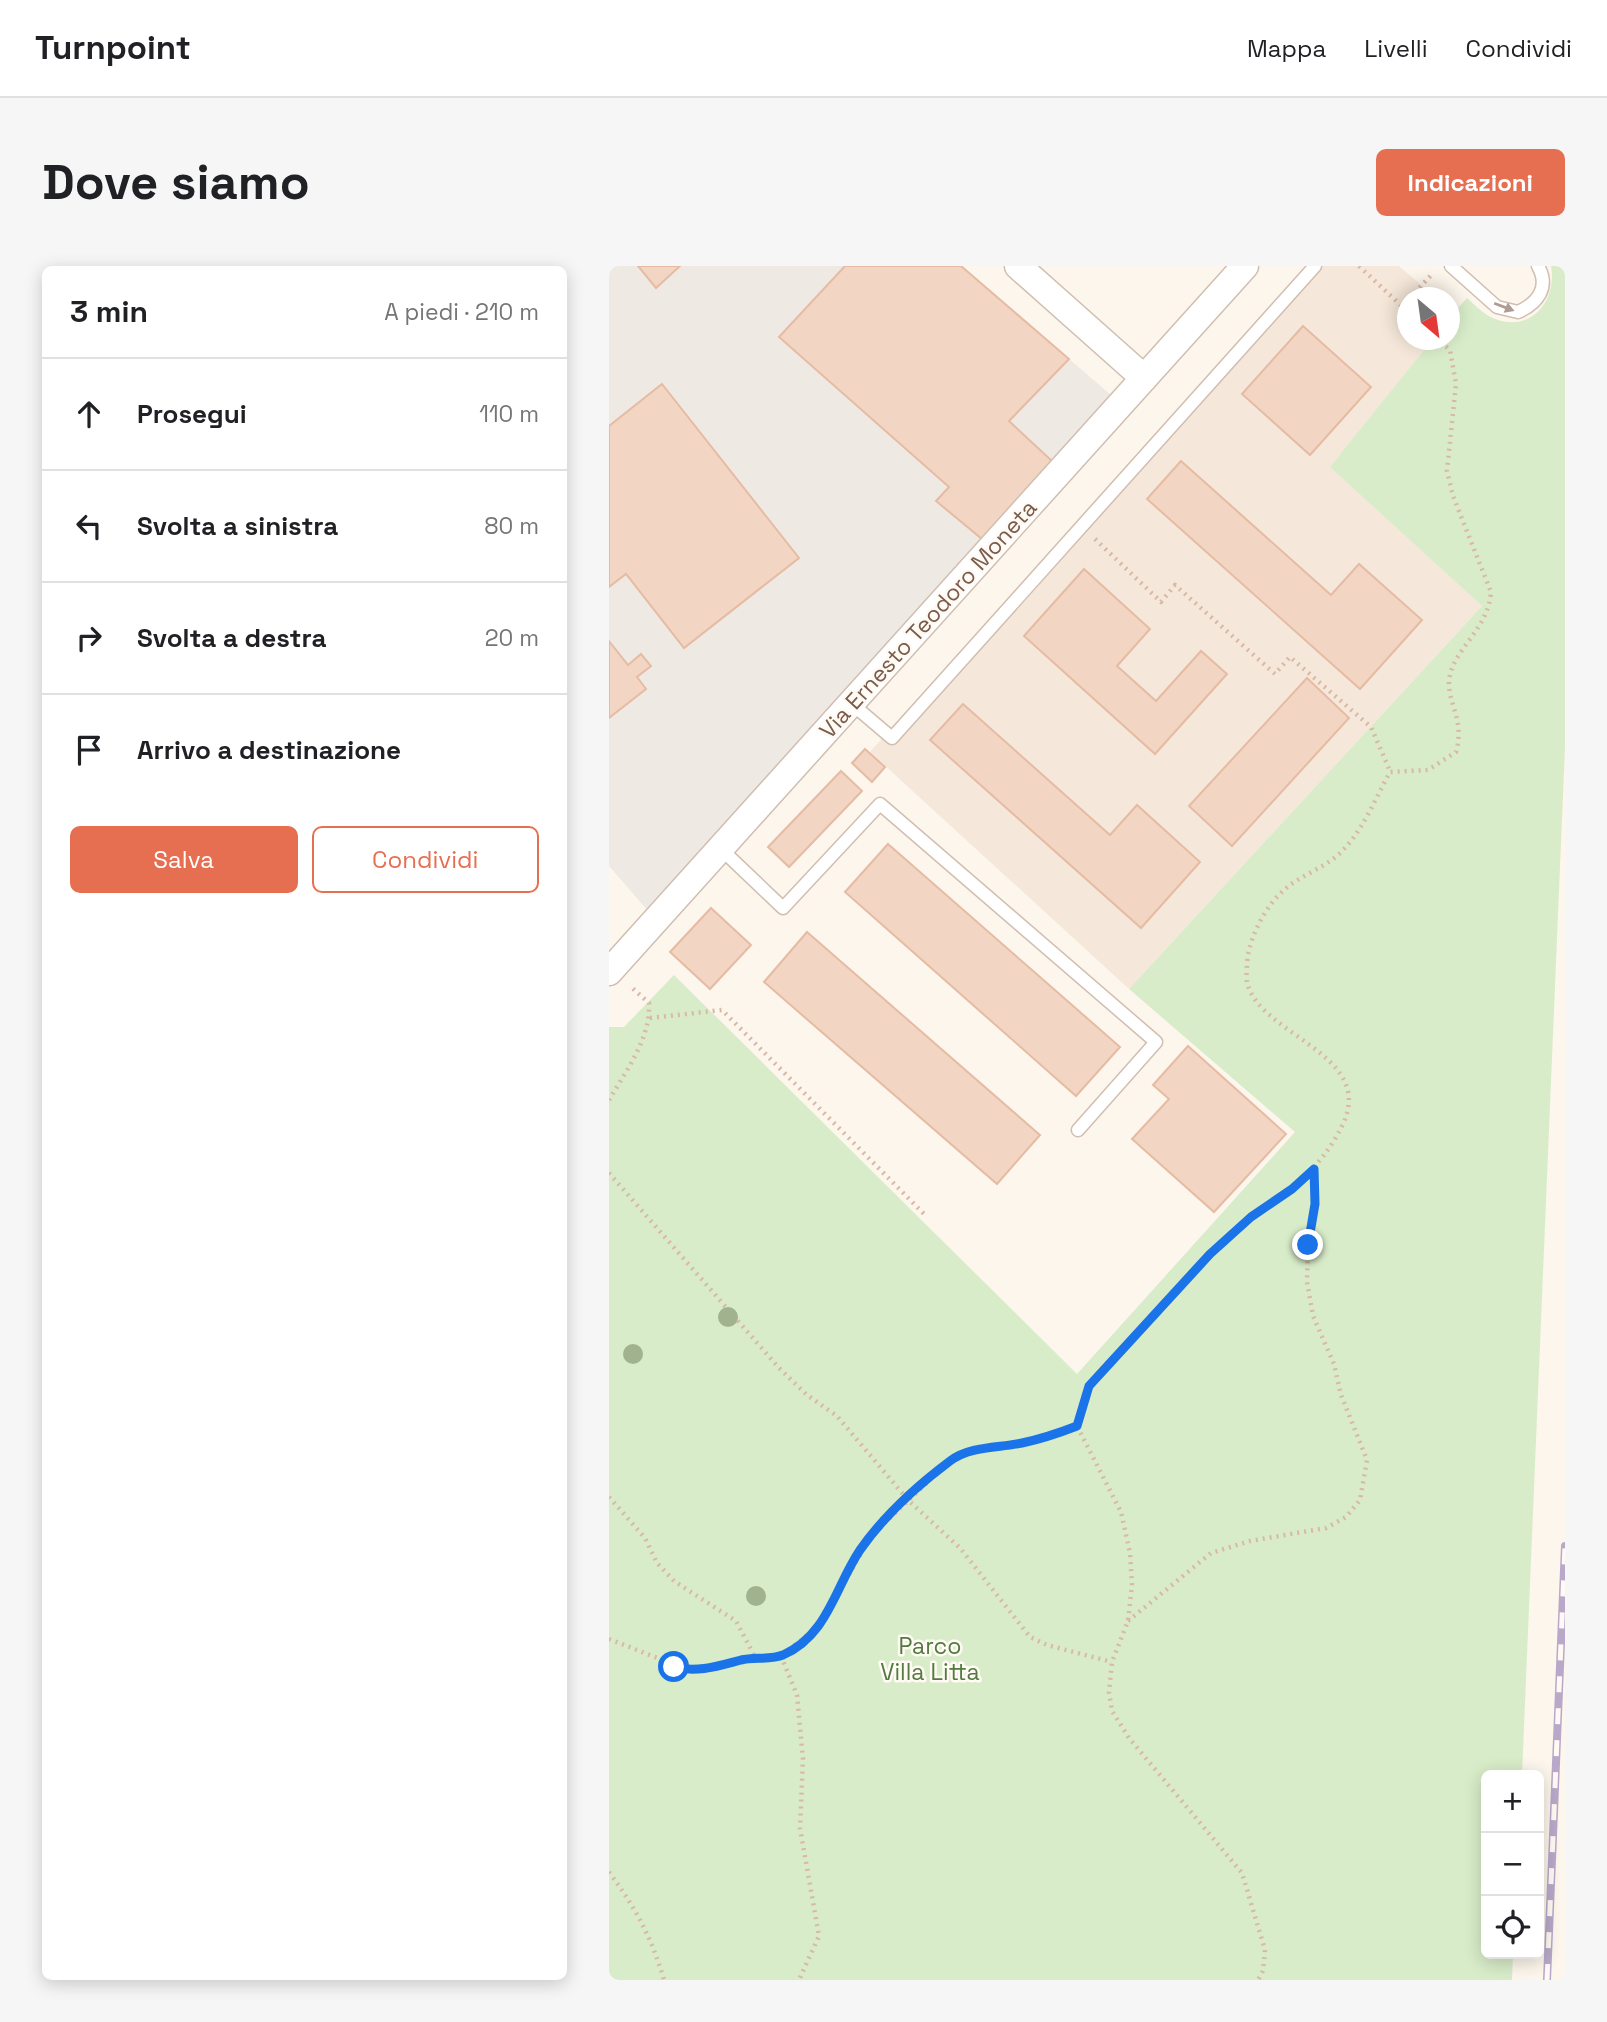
<!DOCTYPE html>
<html lang="it">
<meta charset="utf-8">
<style>
:root{--surface:#fff;--page:#f6f6f6;--text:#202124;--muted:#757577;--line:#e0e0e0;--accent:#e76f51}
body{margin:0;font-family:"Space Grotesk",sans-serif;background:var(--page);color:var(--text)}
.controls{position:absolute;right:21px;bottom:21px;display:grid;overflow:hidden;border-radius:10px;box-shadow:0 4px 18px #0003}
.controls button{width:63px;height:63px;display:grid;place-items:center;padding:0;border:0;border-bottom:2px solid var(--line);background:var(--surface);color:var(--text);font:35px sans-serif}
.compass{position:absolute;left:788px;top:21px;width:63px;height:63px;border-radius:50%;background:var(--surface);box-shadow:0 4px 18px #0003;rotate:151deg}
.stop{position:absolute;width:21px;height:21px;margin:-16px;border:5px solid #1a73e8;border-radius:50%;background:#fff}
.stop.end{background:#1a73e8;border-color:#fff;box-shadow:0 2px 7px #0008}
.list{margin:0;padding:0;list-style:none}
h2{display:flex;justify-content:space-between;align-items:center;height:91px;margin:0;padding:0 28px;font-size:30px}
h2 small{font-size:23px;font-weight:400;color:var(--muted)}
.list li{display:grid;grid-template-columns:46px 1fr auto;gap:21px;align-items:center;box-sizing:border-box;height:112px;padding:0 28px;border-top:2px solid var(--line)}
.list b{display:block;font-size:26px;white-space:nowrap}
.list em{font-size:23px;font-style:normal;color:var(--muted)}
.actions{display:flex;gap:14px;padding:21px 28px}
.actions a{flex:1;padding:16px 0;border:2px solid var(--accent);border-radius:10px;text-align:center;font-size:24px;color:var(--accent)}
.actions .main{background:var(--accent);color:#fff}
.icon{flex:none;width:38px;height:38px;fill:none;stroke:currentColor;stroke-width:2;stroke-linecap:round;stroke-linejoin:round}
.map{position:relative;flex:none;width:956px;height:1714px;overflow:hidden;border-radius:10px}
header{display:flex;align-items:center;gap:42px;box-sizing:border-box;height:98px;padding:0 35px;background:var(--surface);border-bottom:2px solid var(--line)}
header strong{font-size:33px}
nav{display:flex;gap:38px;margin-inline-start:auto;font-size:24px}
.intro{display:flex;align-items:center;justify-content:space-between;box-sizing:border-box;height:168px;padding:0 42px}
h1{margin:0;font-size:49px}
.button{padding:18px 32px;border-radius:10px;background:var(--accent);color:#fff;font-size:24px;font-weight:700}
main{display:flex;gap:42px;padding:0 42px}
aside{flex:1;background:var(--surface);border-radius:10px;box-shadow:0 4px 18px #0003}
.map>svg:first-child{display:block}
.residential{fill:#f5e8da}
.industrial{fill:#efe9e4}
.green{fill:#d8ecc9}
.building{fill:#f3d5c3;stroke:#e6bba3;stroke-width:2}
.lines{fill:none;stroke-linecap:round;stroke-linejoin:round}
.service-casing{stroke:#d1beb0;stroke-width:15}
.minor-casing{stroke:#d1beb0;stroke-width:29}
.path{stroke:#d9b8a5;stroke-width:4.5;stroke-dasharray:2 5;stroke-linecap:butt}
.service{stroke:#fff;stroke-width:12}
.minor{stroke:#fff;stroke-width:26}
.rail-casing{stroke:#b9a8c9;stroke-width:8}
.rail{stroke:#fffaf3;stroke-width:5;stroke-dasharray:16;stroke-linecap:butt}
.tree{fill:#a0b28e}
.oneway{fill:#af9d94}
.route{stroke:#1a73e8;stroke-width:9}
.labels{text-anchor:middle;dominant-baseline:central;stroke-width:5;stroke-linejoin:round;paint-order:stroke}
.street-label{font-size:23px;fill:#7a5c4d;stroke:#fffaf3}
.park-label{font-size:23px;fill:#537a41;stroke:#fffaf3}
</style>
<header>
<strong>Turnpoint</strong>
<nav><a>Mappa</a><a>Livelli</a><a>Condividi</a></nav>
</header>
<div class="intro"><h1>Dove siamo</h1><a class="button">Indicazioni</a></div>
<main>
<aside>
<h2>3 min<small>A piedi · 210 m</small></h2>
<ul class="list">
<li><svg class="icon" aria-label="ahead" viewBox="0 0 24 24"><path d="M12 20V5M6 11l6-6 6 6"/></svg><div><b>Prosegui</b></div><em>110 m</em></li>
<li><svg class="icon" aria-label="left" viewBox="0 0 24 24"><path d="M17 20v-9H6M10 6l-5 5 5 5"/></svg><div><b>Svolta a sinistra</b></div><em>80 m</em></li>
<li><svg class="icon" aria-label="right" viewBox="0 0 24 24"><path d="M7 20v-9h11M14 6l5 5-5 5"/></svg><div><b>Svolta a destra</b></div><em>20 m</em></li>
<li><svg class="icon" aria-label="arrive" viewBox="0 0 24 24"><path d="M6 21V4h12l-3 4 3 4H6"/></svg><div><b>Arrivo a destinazione</b></div></li>
</ul>
<div class="actions"><a class="main">Salva</a><a>Condividi</a></div>
</aside>
<div class="map">
<svg width="956" height="1714" viewBox="0 0 956 1714">
<rect width="100%" height="100%" fill="#fdf6ec"/>
<polygon class="residential" points="697,0 790,0 826,31 799,32 799,74 823,74 722,201 873,340 520,723 261,486"/>
<polygon class="industrial" points="0,0 352,0 502,129 40,646 0,600"/>
<path class="green" d="M 942,0 L 956,0 L 956,481 L 913,1509 L 877,1509 L 877,1688 L 904,1688 L 903,1714 L 0,1714 L 0,761 L 15,761 L 65,709 L 468,1108 L 686,866 L 520,723 L 873,340 L 721,201 L 823,74 L 841,74 L 841,51 L 858,32 C 867,40 876,50 889,54 C 925,65 948,32 942,0 Z"/>
<g class="building">
<polygon points="29,0 71,0 47,22"/>
<polygon points="236,0 352,0 460,93 400,155 443,195 373,273 327,235 340,221 170,71"/>
<polygon points="694,60 762,121 701,189 633,128"/>
<polygon points="53,118 190,292 75,382 17,308 0,321 0,160"/>
<polygon points="572,195 722,329 750,298 813,354 751,423 538,233"/>
<polygon points="475,303 541,363 508,400 547,435 592,385 618,408 546,488 415,370"/>
<polygon points="0,375 19,399 32,388 42,400 28,411 37,423 0,452"/>
<polygon points="698,412 740,452 623,580 580,540"/>
<polygon points="354,438 501,569 528,539 591,596 532,662 321,474"/>
<polygon points="256,483 276,501 263,516 243,497"/>
<polygon points="232,505 253,525 180,601 159,581"/>
<polygon points="279,578 511,781 467,830 236,626"/>
<polygon points="102,642 142,679 101,723 61,686"/>
<polygon points="198,666 431,869 388,918 155,716"/>
<polygon points="579,780 677,868 605,946 523,873 560,833 544,819"/>
</g>
<g class="lines">
<g class="service-casing">
<g id="service">
<path d="M 842,0 L 888,41 L 909,46 C 929,37 941,21 929,0"/>
<polyline points="243,438 283,472 706,0"/>
<polyline points="111,582 174,642 271,538 547,776 469,864"/>
</g>
</g>
<g class="minor-casing">
<g id="minor">
<polyline points="409,0 535,112"/>
<polyline points="0,706 636,0"/>
</g>
</g>
<g class="path">
<polyline points="750,0 799,46"/>
<polyline points="801,32 824,7"/>
<polyline points="793,40 799,34"/>
<polyline points="486,273 552,336 566,319 666,408 681,391 762,461 781,505"/>
<polyline points="41,752 113,744 318,951"/>
<path d="M 0,834 C 17,805 42,772 40,737 L 21,720"/>
<polyline points="0,907 170,1102 198,1129 228,1150 299,1234 351,1282 421,1371 438,1379 503,1396"/>
<path d="M 468,1160 C 471,1147 473,1130 480,1119 C 495,1097 520,1077 539,1058 C 573,1022 603,981 642,951 C 682,920 710,907 734,858 C 767,787 650,770 638,716 C 637,709 638,696 639,689 C 643,667 657,640 674,625 C 692,608 718,602 735,583 C 755,562 767,531 781,506 L 819,504 L 847,486 C 856,454 839,439 840,415 C 843,383 879,365 882,326 L 844,230 L 838,205 L 847,118 L 841,84 L 829,74"/>
<polyline points="0,1231 36,1272 48,1297 65,1315 127,1355 146,1391"/>
<polyline points="519,1355 602,1287 641,1275 717,1262 737,1251 751,1234 758,1194 732,1129 725,1098 704,1050 698,1016 699,979 706,938 705,904"/>
<polyline points="0,1373 79,1404 146,1391 172,1390 211,1359 262,1270 344,1192 366,1184 443,1170 468,1160 512,1246 521,1287 523,1319 519,1355 503,1396 500,1426 503,1445 520,1472 633,1607 656,1684 654,1705 649,1714"/>
<polyline points="172,1390 188,1429 194,1493 191,1562 210,1670 190,1714"/>
<path d="M 0,1606 C 26,1641 43,1672 55,1714"/>
</g>
<use href="#service" class="service"/>
<use href="#minor" class="minor"/>
<g class="rail-casing">
<polyline id="rail" points="938,1714 956,1280"/>
</g>
<use href="#rail" class="rail"/>
</g>
<g class="tree">
<circle cx="119" cy="1051" r="10"/>
<circle cx="24" cy="1088" r="10"/>
<circle cx="147" cy="1330" r="10"/>
</g>
<defs><path id="oneway-solid" d="M-6-.8H1V-3.2L6.5 0L1 3.2V.8H-6Z" transform="scale(1.75)"/></defs>
<use class="oneway" href="#oneway-solid" transform="translate(895 41) rotate(21)"/>
<g class="lines">
<path class="route" d="M 65,1401 C 88,1407 109,1400 132,1394 C 145,1391 162,1394 174,1389 C 219,1369 226,1321 251,1284 C 274,1251 309,1219 341,1195 C 361,1180 389,1182 413,1177 C 432,1173 450,1167 468,1160 L 480,1120 L 601,988 L 642,951 L 683,923 L 705,903 L 706,938 L 699,979"/>
</g>
<g class="labels">
<g class="street-label">
<text transform="translate(319 353) rotate(-48)">Via Ernesto Teodoro Moneta</text>
</g>
<g class="park-label">
<text x="321" y="1380">Parco<tspan x="321" dy="26">Villa Litta</tspan></text>
</g>
</g>
</svg>
<div class="controls">
<button>+</button>
<button>−</button>
<button><svg class="icon" aria-label="locate" viewBox="0 0 24 24"><circle cx="12" cy="12" r="6"/><path d="M12 2v4M12 18v4M2 12h4M18 12h4"/></svg></button>
</div>
<svg class="compass" viewBox="-18 -18 36 36"><path d="M0-13l5 13h-10z" fill="#e53935"/><path d="M0 13l5-13h-10z" fill="#757577"/></svg>
<div class="stop" style="left:65px;top:1401px"></div>
<div class="stop end" style="left:699px;top:979px"></div>
</div>
</main>
